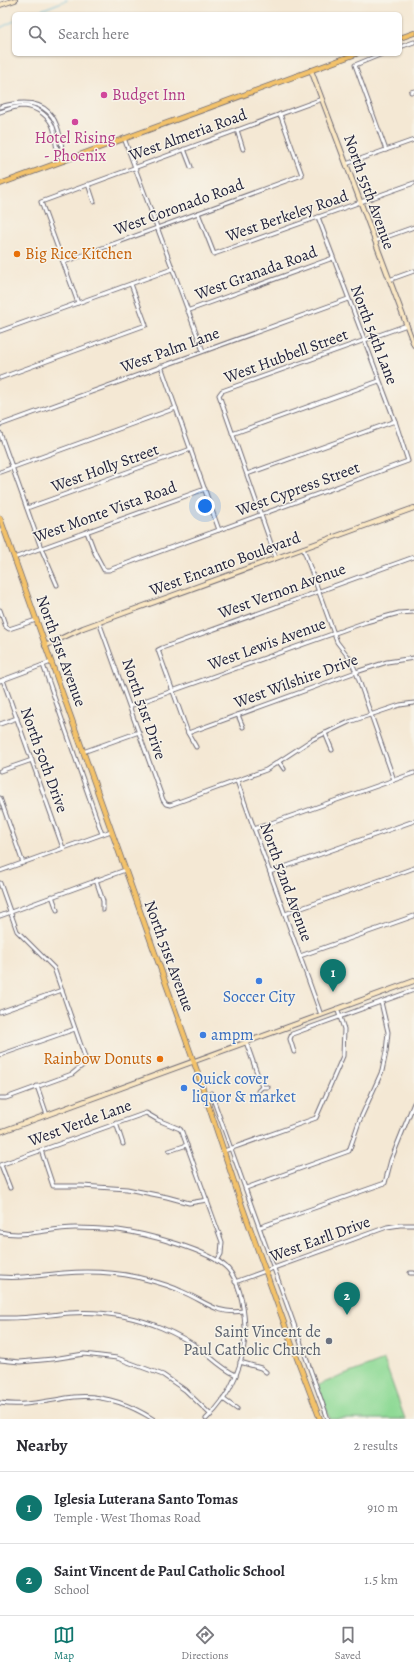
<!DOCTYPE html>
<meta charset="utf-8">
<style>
:root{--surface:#fff;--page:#f7f7f7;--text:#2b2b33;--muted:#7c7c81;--line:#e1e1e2;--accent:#0f766e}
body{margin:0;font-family:Alegreya,serif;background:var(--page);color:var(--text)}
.you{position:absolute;left:205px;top:506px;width:14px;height:14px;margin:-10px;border:3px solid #fff;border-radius:50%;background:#1a73e8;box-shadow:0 0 0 6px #1a73e833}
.badge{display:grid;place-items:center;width:26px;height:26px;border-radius:50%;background:var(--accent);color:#fff;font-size:13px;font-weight:700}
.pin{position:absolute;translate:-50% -33px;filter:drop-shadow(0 1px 2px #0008)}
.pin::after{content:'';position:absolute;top:21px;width:14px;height:12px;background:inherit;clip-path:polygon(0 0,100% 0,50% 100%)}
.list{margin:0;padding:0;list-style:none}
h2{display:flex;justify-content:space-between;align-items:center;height:52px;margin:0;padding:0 16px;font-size:17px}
h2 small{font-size:13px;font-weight:400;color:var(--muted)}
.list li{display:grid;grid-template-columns:26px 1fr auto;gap:12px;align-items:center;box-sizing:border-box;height:72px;padding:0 16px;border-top:1px solid var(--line)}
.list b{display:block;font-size:15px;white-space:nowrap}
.list p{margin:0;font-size:13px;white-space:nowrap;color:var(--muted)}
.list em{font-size:13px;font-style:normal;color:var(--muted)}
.icon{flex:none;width:22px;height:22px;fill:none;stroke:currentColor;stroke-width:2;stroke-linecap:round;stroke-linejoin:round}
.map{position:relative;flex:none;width:414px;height:1419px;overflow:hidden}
.search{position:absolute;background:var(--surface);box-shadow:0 1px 3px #0004;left:12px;right:12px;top:12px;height:44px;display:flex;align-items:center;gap:10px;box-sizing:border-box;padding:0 14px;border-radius:6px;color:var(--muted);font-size:15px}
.sheet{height:196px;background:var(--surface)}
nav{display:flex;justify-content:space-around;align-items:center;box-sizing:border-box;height:56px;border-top:1px solid var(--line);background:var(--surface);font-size:11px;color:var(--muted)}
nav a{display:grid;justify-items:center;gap:2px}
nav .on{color:var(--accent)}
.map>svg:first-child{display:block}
.green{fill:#8fda96;stroke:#587e68}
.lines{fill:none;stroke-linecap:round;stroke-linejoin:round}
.stream{stroke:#5bb8d9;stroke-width:1}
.street-casing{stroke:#6c6771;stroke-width:5}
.secondary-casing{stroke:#6c6771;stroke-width:6}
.primary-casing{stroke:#6c6771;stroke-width:6}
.street{stroke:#fff;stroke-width:3}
.secondary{stroke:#fae7c3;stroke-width:4}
.primary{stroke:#f3c26a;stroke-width:4.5}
.hotel-dot{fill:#d1479c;stroke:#f7f3e8;stroke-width:1.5}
.food-dot{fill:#e8710a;stroke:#f7f3e8;stroke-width:1.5}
.shop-dot{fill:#3f7fe0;stroke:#f7f3e8;stroke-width:1.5}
.worship-dot{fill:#6b7280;stroke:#f7f3e8;stroke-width:1.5}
.labels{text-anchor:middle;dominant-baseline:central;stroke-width:3;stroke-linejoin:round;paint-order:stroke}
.hotel-label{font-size:16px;fill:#b23c85;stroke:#f7f3e8;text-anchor:start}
.street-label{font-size:16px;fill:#22223b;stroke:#f7f3e8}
.food-label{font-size:16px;fill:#c56008;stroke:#f7f3e8;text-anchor:start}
.shop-label{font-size:16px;fill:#366cbe;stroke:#f7f3e8;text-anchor:start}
.worship-label{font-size:16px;fill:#5b616d;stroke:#f7f3e8;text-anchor:end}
</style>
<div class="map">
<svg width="414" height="1419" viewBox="0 0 414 1419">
<rect width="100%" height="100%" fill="#f7f3e8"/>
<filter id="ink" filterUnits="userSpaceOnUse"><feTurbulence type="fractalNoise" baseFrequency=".025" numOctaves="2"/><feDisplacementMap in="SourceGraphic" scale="8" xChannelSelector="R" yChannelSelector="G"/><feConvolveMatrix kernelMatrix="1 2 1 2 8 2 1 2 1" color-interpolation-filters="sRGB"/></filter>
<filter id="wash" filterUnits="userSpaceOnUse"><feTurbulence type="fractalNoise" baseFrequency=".012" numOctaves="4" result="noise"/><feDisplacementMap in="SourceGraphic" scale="16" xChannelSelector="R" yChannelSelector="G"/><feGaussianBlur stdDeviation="0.9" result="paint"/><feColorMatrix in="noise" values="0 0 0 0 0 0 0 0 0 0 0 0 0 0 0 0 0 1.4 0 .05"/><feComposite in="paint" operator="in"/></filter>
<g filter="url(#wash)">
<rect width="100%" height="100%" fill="#f4e8d4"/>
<polygon class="green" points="384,1360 405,1419 330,1419 318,1385"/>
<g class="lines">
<g class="stream">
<polyline points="31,14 67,0"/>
<polyline points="0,28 14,21"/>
</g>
</g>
</g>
<g filter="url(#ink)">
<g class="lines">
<g class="street-casing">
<g id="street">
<polyline points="400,47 414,42"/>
<polyline points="382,54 355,65 386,150"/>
<polyline points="411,92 414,91"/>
<path d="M 0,107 C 48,93 61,117 63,161"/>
<path d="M 0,112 C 8,109 16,106 24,106 C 37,107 51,117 54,130 C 56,140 55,150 62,159"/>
<polyline points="237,130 243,149"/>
<polyline points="124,138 203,351"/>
<polyline points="184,149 191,167"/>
<polyline points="346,164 414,140"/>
<polyline points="88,184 94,202"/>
<polyline points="198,213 214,254 414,183"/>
<polyline points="375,241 414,227"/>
<polyline points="64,262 302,175 280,114"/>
<polyline points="389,280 414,271"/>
<polyline points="78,303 41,202 322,99"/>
<polyline points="187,311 333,258"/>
<polyline points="0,331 172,269"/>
<polyline points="161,366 219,530"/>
<polyline points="0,378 146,325 131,284"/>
<polyline points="0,425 348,299"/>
<polyline points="0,433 41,548 57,585"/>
<polyline points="232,434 379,381"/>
<polyline points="0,472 176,408"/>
<polyline points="247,474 395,421"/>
<polyline points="27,508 191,449"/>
<polyline points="87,532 95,553 104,570 109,570 408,461 395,421 318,217"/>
<polyline points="303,548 337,642 350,659 356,672 394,780"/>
<polyline points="14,558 205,489"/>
<polyline points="276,558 219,395 222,391 407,325"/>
<polyline points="0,610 6,627 9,629 36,620"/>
<polyline points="99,622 163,800 166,804 170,805 266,770 313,739 349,722 400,705 414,703"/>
<polyline points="43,665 102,834"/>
<polyline points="3,680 63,848"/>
<polyline points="0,681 51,662"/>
<polyline points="130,706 366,622 399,613 414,612"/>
<polyline points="238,715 243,727"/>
<polyline points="0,724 17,718"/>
<polyline points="188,733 356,672 387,662 414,658"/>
<polyline points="325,733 332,750"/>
<polyline points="196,747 188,733 158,650 162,648 414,557"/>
<polyline points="83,752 139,732"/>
<polyline points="279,762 284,769"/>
<polyline points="0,771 32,760"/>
<polyline points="237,781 321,1015"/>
<polyline points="0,798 23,863"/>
<polyline points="254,829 414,773"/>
<polyline points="0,871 111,831"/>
<polyline points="270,872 414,821"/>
<polyline points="96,880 103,901 103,910"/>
<polyline points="0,883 17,931 54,968 85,1057 83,1065 72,1074 6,1098 0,1098"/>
<polyline points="52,896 57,910"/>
<polyline points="285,914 414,868"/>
<polyline points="0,916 125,870"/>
<polyline points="300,956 414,916"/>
<polyline points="0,1012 62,990"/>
<polyline points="246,1042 262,1087"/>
<polyline points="294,1052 290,1039 292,1034 414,990"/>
<polyline points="0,1055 75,1029"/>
<polyline points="37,1086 47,1115"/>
<polyline points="258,1091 262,1087 268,1087"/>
<polyline points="211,1093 328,1419"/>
<polyline points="116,1123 123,1144"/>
<polyline points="41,1150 53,1186 82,1186 127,1189 167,1197 189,1203 207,1200"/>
<polyline points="169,1151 187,1145"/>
<polyline points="224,1151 316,1118 343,1056 344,1029 337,1008"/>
<polyline points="0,1165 146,1113 158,1120 180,1129 182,1132 222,1242 221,1254 217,1261"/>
<polyline points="1,1165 10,1188"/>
<polyline points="246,1188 349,1151 359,1122 382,1071 386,1052 388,1032 381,1002"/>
<polyline points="260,1227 385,1183 391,1160 414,1103"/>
<path d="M 0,1232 C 25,1238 49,1228 75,1228 C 89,1228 104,1229 118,1230 C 143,1233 211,1250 228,1269 C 241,1284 244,1308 245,1327 C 246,1360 231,1397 206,1419"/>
<polyline points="410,1273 414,1273"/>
<path d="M 0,1277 C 22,1279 42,1275 64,1273 C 89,1271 113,1272 137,1277 C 152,1281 167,1284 181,1291 C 205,1301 216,1315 243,1311"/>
<polyline points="235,1282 387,1227 400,1225 414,1225"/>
<path d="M 0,1318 C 24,1319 46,1315 70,1313 C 100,1311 133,1316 162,1328 C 176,1334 189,1341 202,1350 C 213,1359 223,1369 236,1375"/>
<polyline points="0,1360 20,1362 53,1359 84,1354 117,1358 163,1375 185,1390 211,1415"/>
<polyline points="240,1362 261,1368 266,1372"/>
<polyline points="223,1399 237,1409"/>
<path d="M 0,1403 C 25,1407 50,1400 74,1397 C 102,1394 129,1404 153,1419"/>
</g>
</g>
<g class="secondary-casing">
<g id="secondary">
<polyline points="0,5 15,0"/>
<polyline points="311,70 414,345"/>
<polyline points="45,646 83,628 414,508"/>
<polyline points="0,1132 414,981"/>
</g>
</g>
<g class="primary-casing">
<g id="primary">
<polyline points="400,38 414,33"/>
<polyline points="0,184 356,54"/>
<polyline points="0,518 197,1071 240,1200 292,1345 320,1419"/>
</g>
</g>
<use href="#street" class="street"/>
<use href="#secondary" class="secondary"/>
<use href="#primary" class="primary"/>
</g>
</g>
<g class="hotel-dot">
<circle cx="104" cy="95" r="4"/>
<circle cx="75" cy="122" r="4"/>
</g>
<g class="food-dot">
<circle cx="17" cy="254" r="4"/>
<circle cx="160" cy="1059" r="4"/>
</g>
<g class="shop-dot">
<circle cx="259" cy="981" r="4"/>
<circle cx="203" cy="1035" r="4"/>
<circle cx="184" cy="1088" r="4"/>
</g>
<circle class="worship-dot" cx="329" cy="1341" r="4"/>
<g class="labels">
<g class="hotel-label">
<text x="112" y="95">Budget Inn</text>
<text x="75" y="138" text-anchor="middle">Hotel Rising<tspan x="75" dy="18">- Phoenix</tspan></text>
</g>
<g class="street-label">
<text transform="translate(188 135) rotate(-20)">West Almeria Road</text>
<text transform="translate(369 192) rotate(70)">North 55th Avenue</text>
<text transform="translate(179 207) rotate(-20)">West Coronado Road</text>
<text transform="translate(287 216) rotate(-19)">West Berkeley Road</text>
<text transform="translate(256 273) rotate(-20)">West Granada Road</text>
<text transform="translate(374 335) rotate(69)">North 54th Lane</text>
<text transform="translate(170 350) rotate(-20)">West Palm Lane</text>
<text transform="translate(286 356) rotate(-20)">West Hubbell Street</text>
<text transform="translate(105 468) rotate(-20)">West Holly Street</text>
<text transform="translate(298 489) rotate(-20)">West Cypress Street</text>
<text transform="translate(105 512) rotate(-20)">West Monte Vista Road</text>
<text transform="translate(225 564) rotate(-20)">West Encanto Boulevard</text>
<text transform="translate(282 591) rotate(-20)">West Vernon Avenue</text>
<text transform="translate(267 644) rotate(-20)">West Lewis Avenue</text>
<text transform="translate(61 651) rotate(70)">North 51st Avenue</text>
<text transform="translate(296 681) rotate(-20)">West Wilshire Drive</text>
<text transform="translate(144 709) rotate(71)">North 51st Drive</text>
<text transform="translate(44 760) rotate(70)">North 50th Drive</text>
<text transform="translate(286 882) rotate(70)">North 52nd Avenue</text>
<text transform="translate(169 956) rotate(70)">North 51st Avenue</text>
<text transform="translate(80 1123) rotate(-20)">West Verde Lane</text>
<text transform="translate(320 1239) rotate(-20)">West Earll Drive</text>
</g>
<g class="food-label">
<text x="25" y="254">Big Rice Kitchen</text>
<text x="152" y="1059" text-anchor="end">Rainbow Donuts</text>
</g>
<g class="shop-label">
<text x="259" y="997" text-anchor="middle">Soccer City</text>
<text x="211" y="1035">ampm</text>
<text x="192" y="1079">Quick cover<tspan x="192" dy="18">liquor &amp; market</tspan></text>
</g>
<g class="worship-label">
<text x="321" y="1332">Saint Vincent de<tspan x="321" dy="18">Paul Catholic Church</tspan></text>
</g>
</g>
</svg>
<div class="you"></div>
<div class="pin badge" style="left:333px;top:992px">1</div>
<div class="pin badge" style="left:347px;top:1315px">2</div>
<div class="search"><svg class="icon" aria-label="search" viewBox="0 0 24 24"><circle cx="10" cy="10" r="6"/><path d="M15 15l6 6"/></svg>Search here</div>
</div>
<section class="sheet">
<h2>Nearby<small>2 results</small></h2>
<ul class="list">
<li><span class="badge">1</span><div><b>Iglesia Luterana Santo Tomas</b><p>Temple · West Thomas Road</p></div><em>910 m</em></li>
<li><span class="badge">2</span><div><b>Saint Vincent de Paul Catholic School</b><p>School</p></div><em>1.5 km</em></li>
</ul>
</section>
<nav>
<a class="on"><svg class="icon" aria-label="map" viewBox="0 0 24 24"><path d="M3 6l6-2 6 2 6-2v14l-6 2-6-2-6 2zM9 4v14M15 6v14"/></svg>Map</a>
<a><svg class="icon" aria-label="directions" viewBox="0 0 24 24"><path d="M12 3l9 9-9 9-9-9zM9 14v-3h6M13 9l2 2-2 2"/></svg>Directions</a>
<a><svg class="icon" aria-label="saved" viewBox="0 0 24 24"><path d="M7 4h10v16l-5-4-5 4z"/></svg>Saved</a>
</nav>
